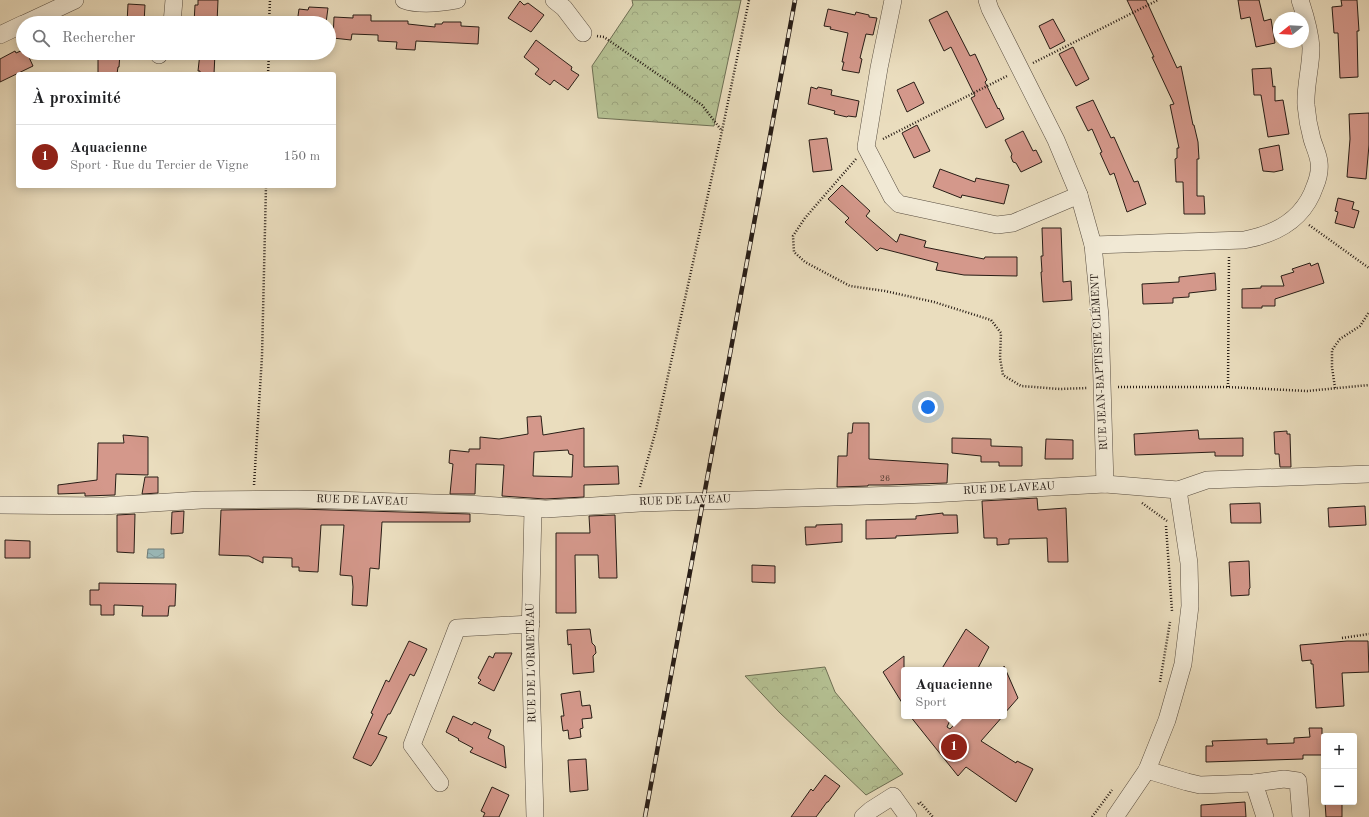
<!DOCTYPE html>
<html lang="fr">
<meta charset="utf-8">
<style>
:root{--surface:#fff;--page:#f2f2f2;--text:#202124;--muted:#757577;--line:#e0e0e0;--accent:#8f2418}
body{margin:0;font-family:"Old Standard TT",serif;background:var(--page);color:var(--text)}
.controls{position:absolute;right:12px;bottom:12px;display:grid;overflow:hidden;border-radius:4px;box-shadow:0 2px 10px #0003}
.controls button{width:36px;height:36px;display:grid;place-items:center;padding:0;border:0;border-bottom:1px solid var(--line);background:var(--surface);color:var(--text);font:20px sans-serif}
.compass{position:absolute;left:1273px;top:12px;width:36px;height:36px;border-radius:50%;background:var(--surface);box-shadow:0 2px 10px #0003;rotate:252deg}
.you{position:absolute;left:928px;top:407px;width:14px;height:14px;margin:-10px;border:3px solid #fff;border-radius:50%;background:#1a73e8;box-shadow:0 0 0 6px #1a73e833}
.badge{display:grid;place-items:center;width:26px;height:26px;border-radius:50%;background:var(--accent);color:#fff;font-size:13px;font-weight:700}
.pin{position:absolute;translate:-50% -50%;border:2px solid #fff;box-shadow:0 1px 4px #0006}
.popup{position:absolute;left:901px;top:667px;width:106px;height:52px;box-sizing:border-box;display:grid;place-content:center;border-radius:4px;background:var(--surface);filter:drop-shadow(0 1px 3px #0005);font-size:13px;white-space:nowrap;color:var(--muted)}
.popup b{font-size:15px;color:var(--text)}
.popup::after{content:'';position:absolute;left:50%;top:100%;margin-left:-8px;border:8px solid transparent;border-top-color:var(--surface)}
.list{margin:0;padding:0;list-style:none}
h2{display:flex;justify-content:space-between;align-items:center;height:52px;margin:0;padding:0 16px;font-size:17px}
h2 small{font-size:13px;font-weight:400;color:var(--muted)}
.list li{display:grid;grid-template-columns:26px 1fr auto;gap:12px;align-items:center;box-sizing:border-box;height:64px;padding:0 16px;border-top:1px solid var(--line)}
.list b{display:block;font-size:15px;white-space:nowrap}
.list p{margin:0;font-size:13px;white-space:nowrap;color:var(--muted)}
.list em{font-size:13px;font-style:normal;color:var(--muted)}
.icon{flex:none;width:22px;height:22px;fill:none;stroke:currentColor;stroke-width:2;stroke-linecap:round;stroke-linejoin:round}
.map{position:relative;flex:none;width:1369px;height:817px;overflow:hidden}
.search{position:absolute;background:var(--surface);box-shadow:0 2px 10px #0003;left:16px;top:16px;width:320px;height:44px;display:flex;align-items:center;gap:10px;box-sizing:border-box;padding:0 14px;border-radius:22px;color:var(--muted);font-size:15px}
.panel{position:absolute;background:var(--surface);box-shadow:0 2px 10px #0003;left:16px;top:72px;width:320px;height:116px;border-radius:4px}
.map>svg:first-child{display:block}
.park{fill:url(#park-crowns);stroke:#6e6f54}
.water{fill:url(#water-waves);stroke:#6d7b78}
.building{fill:#d4988b;stroke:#281d16;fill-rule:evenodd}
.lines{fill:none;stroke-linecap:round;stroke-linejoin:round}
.minor-casing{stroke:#584d40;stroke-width:18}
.path{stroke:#281d16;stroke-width:2.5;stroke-dasharray:1 2;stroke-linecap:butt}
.minor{stroke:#f1e9d5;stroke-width:17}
.rail-casing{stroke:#281d16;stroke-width:4.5}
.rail{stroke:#f1e9d5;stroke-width:3;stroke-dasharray:9;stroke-linecap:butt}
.labels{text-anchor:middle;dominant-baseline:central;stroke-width:3;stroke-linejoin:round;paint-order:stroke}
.number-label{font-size:9px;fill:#533c33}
.street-label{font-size:11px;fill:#281d16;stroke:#f1e9d5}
</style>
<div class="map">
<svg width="1369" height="817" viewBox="0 0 1369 817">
<defs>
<pattern id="park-crowns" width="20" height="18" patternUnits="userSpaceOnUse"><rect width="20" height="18" fill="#b5c193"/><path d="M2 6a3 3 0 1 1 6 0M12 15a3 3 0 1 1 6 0" fill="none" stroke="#9ca57e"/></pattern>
<pattern id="water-waves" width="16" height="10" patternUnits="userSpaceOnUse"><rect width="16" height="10" fill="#9bbaba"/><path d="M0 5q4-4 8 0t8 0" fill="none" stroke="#869f9f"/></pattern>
</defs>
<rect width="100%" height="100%" fill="#eaddbe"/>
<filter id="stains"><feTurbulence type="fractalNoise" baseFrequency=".005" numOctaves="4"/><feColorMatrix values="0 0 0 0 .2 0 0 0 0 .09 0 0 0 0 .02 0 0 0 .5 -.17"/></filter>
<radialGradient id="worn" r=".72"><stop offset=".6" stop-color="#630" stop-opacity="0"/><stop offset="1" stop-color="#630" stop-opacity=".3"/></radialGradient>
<g class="park">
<polygon points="632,0 741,0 714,126 598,118 592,66 633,5"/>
<polygon points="825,667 835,692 903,774 866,795 779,712 745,676"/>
</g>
<polygon class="water" points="148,549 164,549 164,558 147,558"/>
<g class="building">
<polygon points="198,0 218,0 217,23 194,23 195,5 198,5"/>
<polygon points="1127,0 1146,0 1177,68 1181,66 1193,125 1194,125 1198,142 1199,159 1197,159 1197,196 1204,196 1205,214 1184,214 1183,182 1176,182 1175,159 1177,158 1177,148 1179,148 1170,105 1174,104 1152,57 1154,57"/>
<polygon points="1238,0 1259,0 1264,21 1271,19 1275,43 1256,47 1250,17 1241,19"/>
<polygon points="1341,0 1357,0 1359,31 1357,31 1358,77 1340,78 1338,33 1334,33 1332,7 1342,6"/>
<polygon points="520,1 524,5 528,3 544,15 531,32 508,18"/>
<polygon points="128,4 145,5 144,23 127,23"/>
<polygon points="309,7 328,8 326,23 297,23 299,9 308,10"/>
<polygon points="828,9 855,15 856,12 869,15 869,17 877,18 873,35 866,34 860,58 862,59 859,73 842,70 844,62 842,62 848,33 830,29 831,27 824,26"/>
<polygon points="947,11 970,56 975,54 987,80 985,82 998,109 999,108 1004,119 986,128 971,98 975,96 951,47 944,51 929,20"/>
<polygon points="353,15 371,15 371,21 408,21 408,24 435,27 435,24 442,24 443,22 461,22 461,26 479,27 478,44 416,41 415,50 396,49 397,42 378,41 378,35 352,34 351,40 333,38 334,17 353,18"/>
<polygon points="1053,19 1065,41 1050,49 1039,26"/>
<polygon points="536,40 572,67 571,70 579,75 568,90 554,80 550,85 535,74 539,69 524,57"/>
<polygon points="1073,47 1089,79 1076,86 1059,54"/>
<polygon points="23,50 23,53 27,53 33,66 0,82 0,59 15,51 16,53"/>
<polygon points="105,53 120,53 119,67 118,67 117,74 98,74 98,57 105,57"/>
<polygon points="200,53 215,53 214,74 200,74 200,71 198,71"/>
<polygon points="1271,68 1273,87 1275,86 1275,101 1283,100 1289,134 1268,137 1261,95 1254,95 1252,69"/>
<polygon points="914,82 924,103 907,112 897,90"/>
<polygon points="811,87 817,89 818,87 832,90 831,95 859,101 856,117 848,116 847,117 834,114 835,111 808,104"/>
<polygon points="1093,100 1111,138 1114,137 1134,182 1138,181 1146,204 1127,212 1114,173 1110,175 1100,153 1102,152 1092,129 1088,131 1076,107"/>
<polygon points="1369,113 1369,145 1366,179 1347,177 1350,139 1349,114"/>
<polygon points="917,125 930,151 914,158 902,133"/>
<polygon points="1023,131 1033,151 1036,150 1042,162 1021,172 1016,163 1013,162 1011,157 1012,154 1005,140"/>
<polygon points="827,138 832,170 813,172 809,140"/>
<polygon points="1279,145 1283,170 1274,172 1263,171 1259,149"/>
<polygon points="940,169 975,182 976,178 1009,185 1004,204 962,195 961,198 933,187"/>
<polygon points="842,185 870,211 866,216 896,242 897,242 900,234 926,241 924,247 984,259 985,257 1017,257 1017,276 964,275 936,270 938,263 880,248 877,251 845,222 849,218 828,199"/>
<polygon points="1338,198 1354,202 1352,209 1359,211 1354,228 1335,223 1338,212 1335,211"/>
<polygon points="1042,228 1061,228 1063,282 1071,281 1072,300 1043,302 1041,272 1042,272 1041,256 1043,256"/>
<polygon points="1310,263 1311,266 1318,263 1324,283 1275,299 1275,306 1262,306 1262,308 1242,308 1242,289 1261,288 1261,286 1284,286 1281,276 1294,272 1292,269"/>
<polygon points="1215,273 1216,290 1189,293 1189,297 1173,298 1173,303 1143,304 1142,284 1179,282 1179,277"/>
<path d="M 541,416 L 543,435 L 584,428 L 584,467 L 618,466 L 619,484 L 584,485 L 584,497 L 545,499 L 502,496 L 504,465 L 476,464 L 475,494 L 450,494 L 453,464 L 449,463 L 450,450 L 469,452 L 469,449 L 480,449 L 480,437 L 499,439 L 528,434 L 527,417 ZM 568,450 L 569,454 L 573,455 L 572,477 L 533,476 L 534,452 Z"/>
<polygon points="853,423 869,423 869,459 948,464 947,483 888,485 868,485 868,486 837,487 838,456 847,456 848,433 852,433"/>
<polygon points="1198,430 1199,439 1243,438 1243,456 1215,456 1215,452 1135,455 1134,434"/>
<polygon points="1287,431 1287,434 1290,434 1291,467 1280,467 1279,454 1275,454 1274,432"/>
<polygon points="123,435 148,437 148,475 116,474 115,495 85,496 85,493 58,494 58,485 97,480 98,443 124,443"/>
<polygon points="952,438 991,439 991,446 1022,447 1022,466 999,466 999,462 981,462 981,456 952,453"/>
<polygon points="1046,439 1073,440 1073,459 1045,459"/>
<polygon points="145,477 158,477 158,493 142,494"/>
<polygon points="1037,498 1038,510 1066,508 1068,562 1048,562 1047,538 1009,539 1009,544 997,545 997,538 984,538 982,501"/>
<polygon points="1260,503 1261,523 1231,523 1230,504"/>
<polygon points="1365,506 1366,525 1329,527 1328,508"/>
<polygon points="297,509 470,514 470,522 382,522 379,569 370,568 367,606 352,605 353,587 352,576 340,575 344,525 321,525 318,572 299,571 299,567 292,567 292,558 263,557 263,563 249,556 219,555 221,510"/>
<polygon points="184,511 183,533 171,534 172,512"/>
<polygon points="943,513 943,515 957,515 958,533 896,536 896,538 866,539 866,520 916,519 916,516"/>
<polygon points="135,514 134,553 117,552 117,515"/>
<polygon points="615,515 617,578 599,578 598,555 575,555 576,613 556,613 556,533 590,533 589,516"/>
<polygon points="842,524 842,542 806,545 805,527 816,527 816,525"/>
<polygon points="5,540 30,541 30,558 5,558"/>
<polygon points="1249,561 1250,588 1249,589 1249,595 1231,596 1229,562"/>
<polygon points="752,565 775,566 775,583 752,582"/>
<polygon points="99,583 176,584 175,606 169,606 168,616 142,616 143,606 114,605 114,615 101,615 101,605 90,605 90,590 99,590"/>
<polygon points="590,629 592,643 595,646 596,653 593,656 594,672 573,674 571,644 568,645 567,630"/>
<polygon points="966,629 989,647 977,670 941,670"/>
<polygon points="409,641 427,649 414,676 410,674 390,714 388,714 378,734 387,737 376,759 371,766 353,758 373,714 371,713 386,680 389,682"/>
<polygon points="1347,641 1368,641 1369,672 1342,673 1344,706 1316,708 1313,664 1311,664 1311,660 1302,661 1300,645"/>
<polygon points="495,653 512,653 494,691 478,683 481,680 478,678 489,656 493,658"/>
<polygon points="904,656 904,706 883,672"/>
<polygon points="1004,666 1018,698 1004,714"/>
<polygon points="580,691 582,706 590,705 592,718 582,719 583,728 580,729 581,737 569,739 568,730 563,731 561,716 564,716 561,694"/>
<polygon points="453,716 472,725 474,722 491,730 488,738 504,746 506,768 470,752 473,748 458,740 459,739 446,732"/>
<polygon points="910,716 952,716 947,727 950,729 962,716 1003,716 981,741 1016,763 1017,761 1033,769 1016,802 966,767 958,776"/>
<polygon points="1309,728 1322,728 1322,734 1324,734 1324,755 1303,755 1303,759 1206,762 1206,746 1213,746 1212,741 1267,739 1267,744 1294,743 1294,738 1310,737"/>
<polygon points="586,759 588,790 570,792 568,760"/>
<polygon points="825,775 840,786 828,802 827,802 816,817 791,817 811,789 813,791"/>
<polygon points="492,787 509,795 499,817 483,817 485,813 481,811"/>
<polygon points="1245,802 1246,817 1201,817 1201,805"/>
<polygon points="1325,802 1342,802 1342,817 1326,817"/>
</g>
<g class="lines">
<g class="minor-casing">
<g id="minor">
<path d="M 404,0 C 420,6 441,3 457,0"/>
<polyline points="554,0 564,8 583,33"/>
<polyline points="893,0 879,68 866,147 892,197 899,204 997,225 1013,223 1079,195"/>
<polyline points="987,0 990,9 1056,140 1079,195 1093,245 1100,316 1105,484"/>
<polyline points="26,23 75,0"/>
<polyline points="172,23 174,0"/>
<polyline points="0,35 23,24"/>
<polyline points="159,55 160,53"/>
<path d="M 1093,245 L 1244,240 C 1277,234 1304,219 1315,186 C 1318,179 1320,170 1319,162 C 1318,154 1314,146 1312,139 C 1309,128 1307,117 1306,105 C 1305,86 1311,67 1311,48 C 1310,31 1305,15 1300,0"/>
<polyline points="0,505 103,506 201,500 297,499 467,504 546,509 640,503 930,494 1105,484 1178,490 1207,480 1369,474"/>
<polyline points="533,509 530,639 535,817"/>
<polyline points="1147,770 1187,782 1200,785 1254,783 1284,779 1298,781 1301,817"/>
<polyline points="440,783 412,745 457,628 531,624"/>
<polyline points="1254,783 1265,817"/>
<polyline points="863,817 871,810 893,796 908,817"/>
<polyline points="1115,817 1147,770 1167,720 1183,664 1190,606 1189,563 1178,490"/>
</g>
</g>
<g class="path">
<polyline points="269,23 270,0"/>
<polyline points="597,36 604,37 702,105 722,131"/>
<polyline points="1033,63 1158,0"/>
<polyline points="268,74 269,53"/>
<polyline points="883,139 1007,76"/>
<polyline points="856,159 805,218 793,236 794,252 805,262 850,286 885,291 934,302 991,320 1001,333 1000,358 1003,375 1021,386 1060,389 1087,388"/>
<polyline points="1309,225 1369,268"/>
<polyline points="1118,387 1228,387 1307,391 1369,385"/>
<polyline points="1228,387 1229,255"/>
<polyline points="1335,388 1332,367 1332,350 1340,339 1360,326 1369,312"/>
<polyline points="254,485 262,356 266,186"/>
<polyline points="640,487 656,430 722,131 749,0"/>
<polyline points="1142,503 1167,521"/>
<polyline points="1166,526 1172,611"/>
<polyline points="1342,638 1369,634"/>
<polyline points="1160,682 1170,622"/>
<polyline points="918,804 920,802 933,817"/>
<polyline points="1092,817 1112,790"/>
</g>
<use href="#minor" class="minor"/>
<g class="rail-casing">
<polyline id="rail" points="645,817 795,0"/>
</g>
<use href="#rail" class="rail"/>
</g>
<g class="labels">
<g class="number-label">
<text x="885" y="478">26</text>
</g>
<g class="street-label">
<text transform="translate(1100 362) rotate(-93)">RUE JEAN-BAPTISTE CLÉMENT</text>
<text transform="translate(1009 489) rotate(-3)">RUE DE LAVEAU</text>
<text transform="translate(362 501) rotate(2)">RUE DE LAVEAU</text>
<text transform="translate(685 501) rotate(-2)">RUE DE LAVEAU</text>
<text transform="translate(532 663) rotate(-91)">RUE DE L'ORMETEAU</text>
</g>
</g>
<rect width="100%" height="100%" filter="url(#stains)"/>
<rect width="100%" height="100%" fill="url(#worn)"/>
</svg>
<div class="controls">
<button>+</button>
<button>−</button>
</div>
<svg class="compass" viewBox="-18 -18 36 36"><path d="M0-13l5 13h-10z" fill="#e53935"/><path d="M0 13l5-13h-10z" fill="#757577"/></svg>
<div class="you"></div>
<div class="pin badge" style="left:954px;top:747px">1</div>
<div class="popup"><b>Aquacienne</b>Sport</div>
<div class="search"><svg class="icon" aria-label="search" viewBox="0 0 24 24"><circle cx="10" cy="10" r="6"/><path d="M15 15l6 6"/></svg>Rechercher</div>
<section class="panel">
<h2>À proximité<small></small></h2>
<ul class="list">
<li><span class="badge">1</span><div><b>Aquacienne</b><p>Sport · Rue du Tercier de Vigne</p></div><em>150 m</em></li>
</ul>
</section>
</div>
